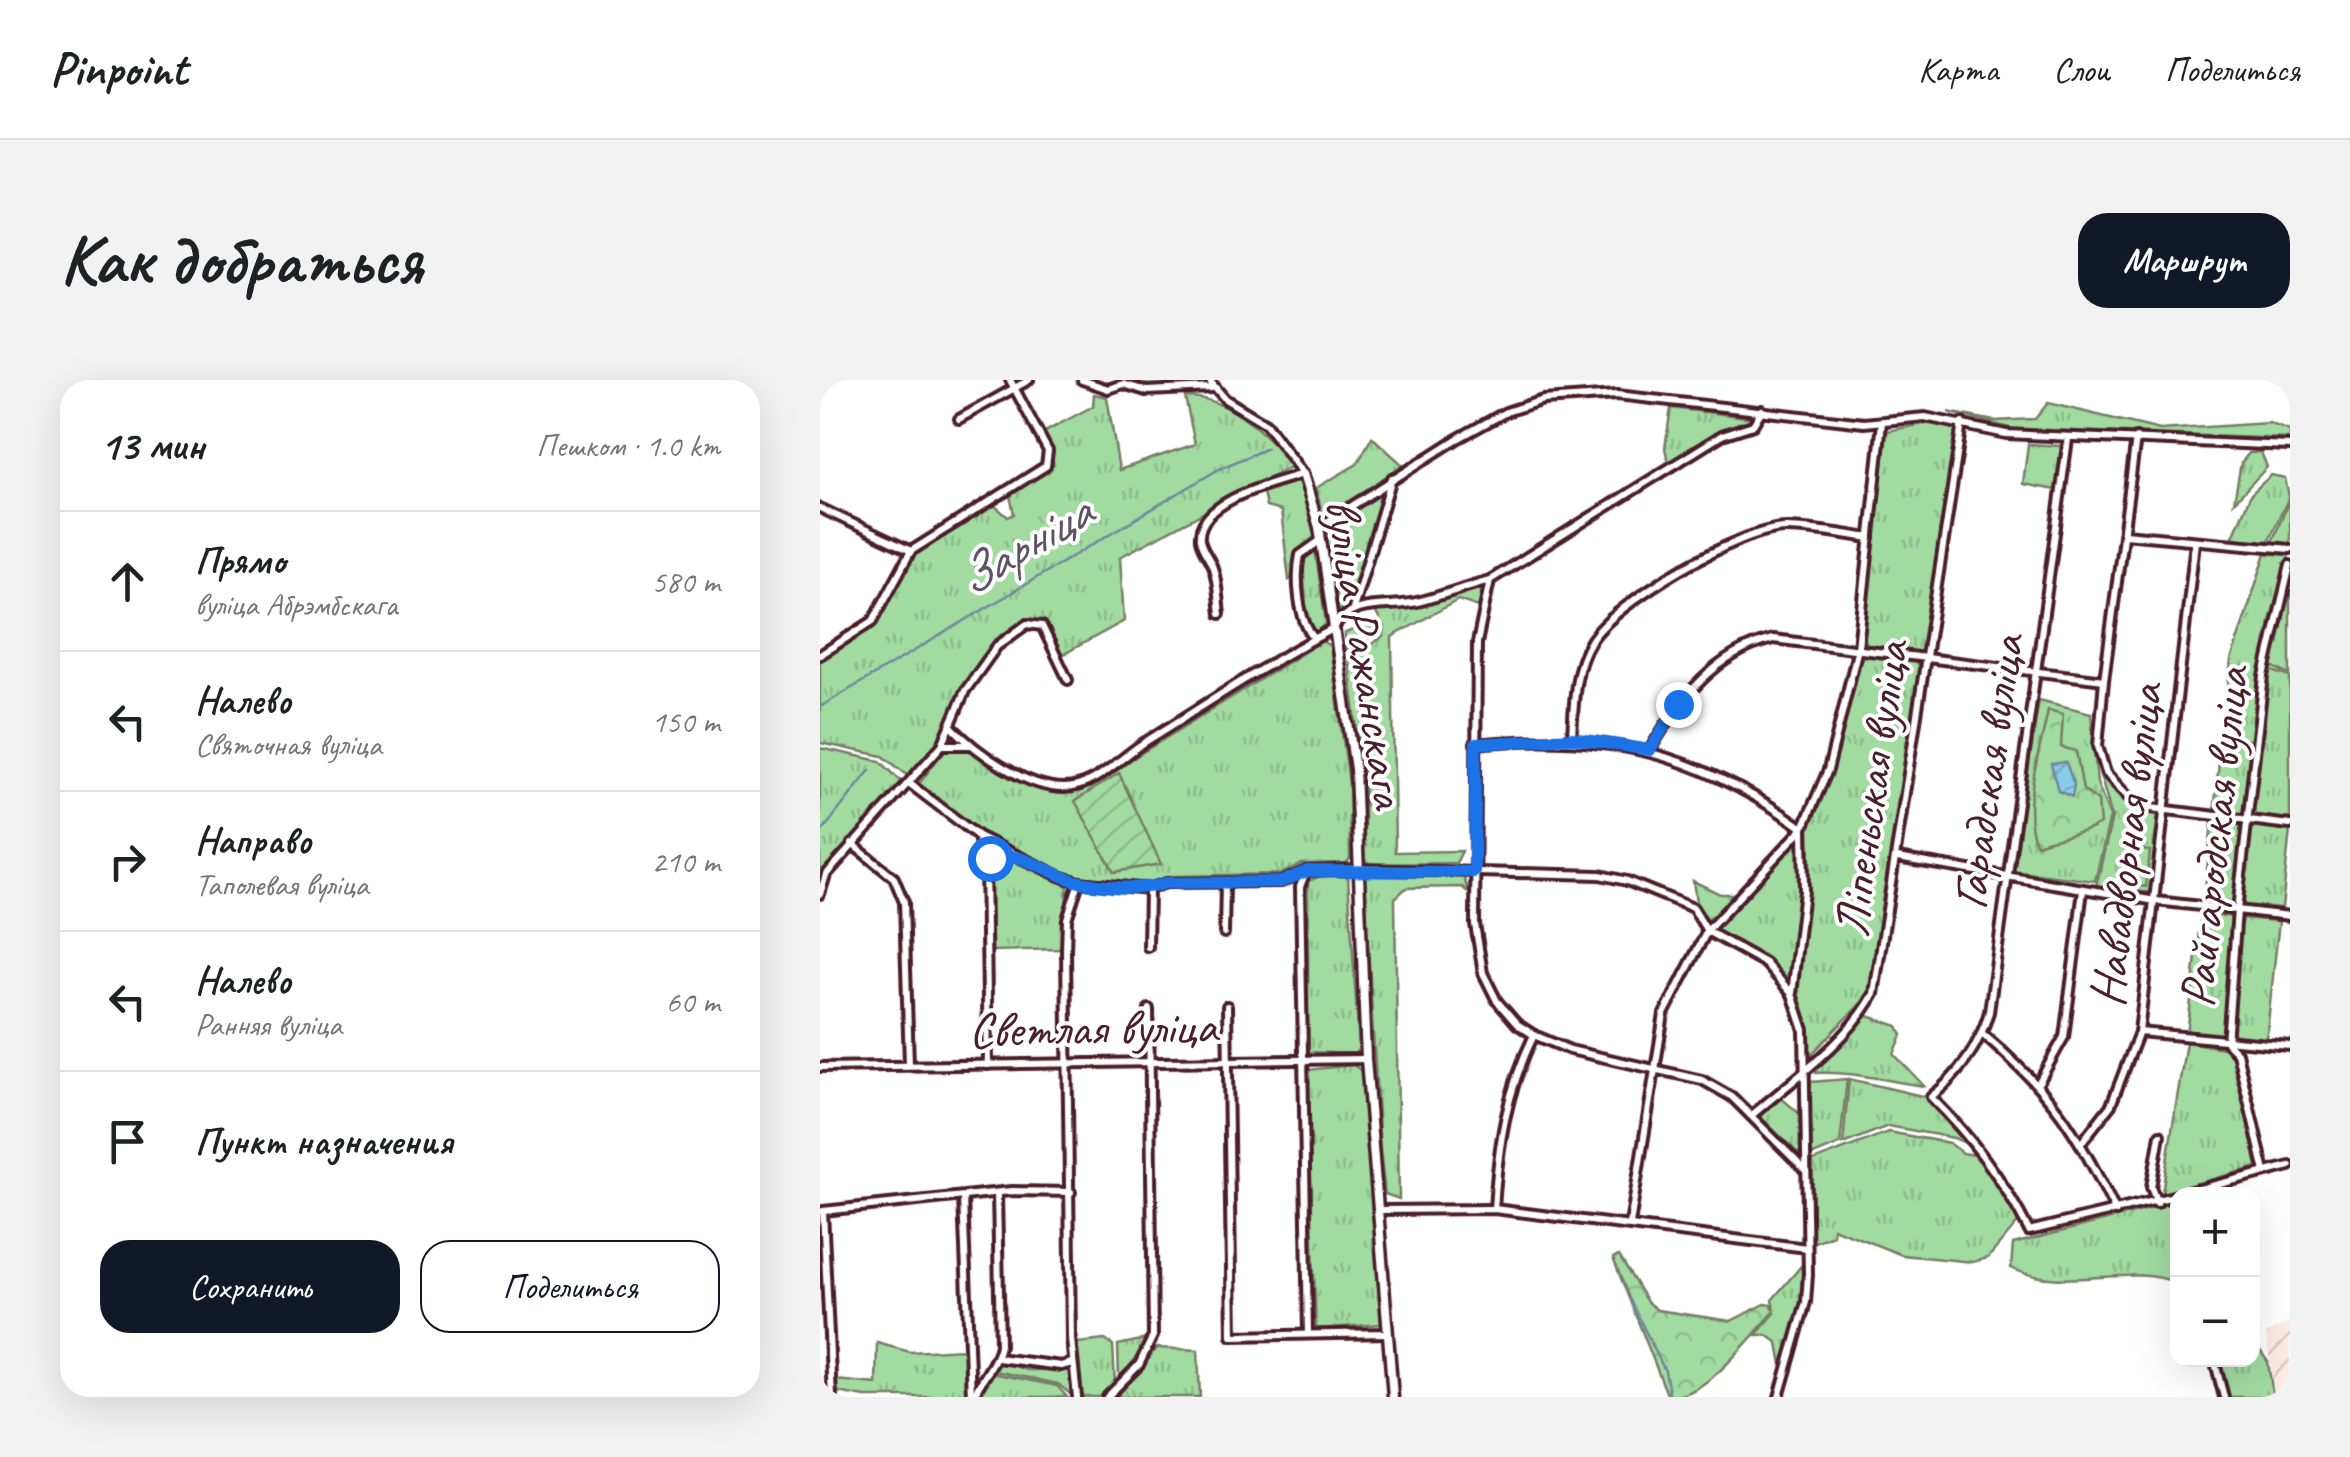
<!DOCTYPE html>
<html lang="ru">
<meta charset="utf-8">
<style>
:root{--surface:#fff;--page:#f2f2f2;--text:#202124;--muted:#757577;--line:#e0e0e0;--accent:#111827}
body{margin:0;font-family:Caveat,sans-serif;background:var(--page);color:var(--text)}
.controls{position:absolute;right:30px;bottom:30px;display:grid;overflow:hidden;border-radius:20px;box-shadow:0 10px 40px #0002}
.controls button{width:90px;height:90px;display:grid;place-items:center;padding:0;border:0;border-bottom:2px solid var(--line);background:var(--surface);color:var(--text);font:50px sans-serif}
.stop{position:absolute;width:30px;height:30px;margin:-22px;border:8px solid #1a73e8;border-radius:50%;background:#fff}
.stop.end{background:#1a73e8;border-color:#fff;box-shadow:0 2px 10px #0008}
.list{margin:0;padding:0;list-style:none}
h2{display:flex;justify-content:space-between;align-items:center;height:130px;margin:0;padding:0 40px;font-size:42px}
h2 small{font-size:32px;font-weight:400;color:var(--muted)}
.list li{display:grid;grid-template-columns:65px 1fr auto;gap:30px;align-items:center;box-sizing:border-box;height:140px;padding:0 40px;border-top:2px solid var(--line)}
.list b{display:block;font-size:38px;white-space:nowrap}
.list p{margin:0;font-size:32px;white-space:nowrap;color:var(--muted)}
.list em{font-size:32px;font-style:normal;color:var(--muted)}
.actions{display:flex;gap:20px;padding:30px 40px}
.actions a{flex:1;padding:22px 0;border:2px solid var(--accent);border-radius:30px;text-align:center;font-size:35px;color:var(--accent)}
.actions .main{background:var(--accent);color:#fff}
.icon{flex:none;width:55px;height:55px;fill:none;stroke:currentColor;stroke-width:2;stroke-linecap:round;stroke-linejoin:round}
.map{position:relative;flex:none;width:1470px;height:1017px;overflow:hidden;border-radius:30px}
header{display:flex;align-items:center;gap:60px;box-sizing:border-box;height:140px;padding:0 50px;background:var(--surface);border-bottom:2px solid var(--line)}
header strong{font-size:48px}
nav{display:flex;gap:55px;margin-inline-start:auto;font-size:35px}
.intro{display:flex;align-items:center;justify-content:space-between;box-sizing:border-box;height:240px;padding:0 60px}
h1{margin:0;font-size:70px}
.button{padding:25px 45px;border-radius:30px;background:var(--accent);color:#fff;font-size:35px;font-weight:700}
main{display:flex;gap:60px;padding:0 60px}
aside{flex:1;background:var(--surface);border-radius:30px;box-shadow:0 10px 40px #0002}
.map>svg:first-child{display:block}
.industrial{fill:url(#industrial-furrows)}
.grass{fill:url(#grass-tufts);stroke:#767d66;stroke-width:2.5}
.forest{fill:url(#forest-crowns);stroke:#767d66;stroke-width:2.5}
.garden{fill:url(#garden-furrows);stroke:#767d66;stroke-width:2.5}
.pitch{fill:#a1dba0;stroke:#767d66;stroke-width:2.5}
.water{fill:url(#water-waves);stroke:#6f879d;stroke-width:2.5}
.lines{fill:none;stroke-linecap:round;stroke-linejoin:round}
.stream{stroke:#6f879d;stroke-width:2.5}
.street-casing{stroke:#4a1f2b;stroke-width:14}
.secondary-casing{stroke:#4a1f2b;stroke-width:15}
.street{stroke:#fff;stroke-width:6}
.secondary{stroke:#fff;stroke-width:8}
.route{stroke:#1a73e8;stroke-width:12}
.labels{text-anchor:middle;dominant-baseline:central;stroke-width:8;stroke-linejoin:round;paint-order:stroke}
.street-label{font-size:50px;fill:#4a1f2b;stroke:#fff}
.water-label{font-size:52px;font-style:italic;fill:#5d5364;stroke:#fff}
</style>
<header>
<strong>Pinpoint</strong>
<nav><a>Карта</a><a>Слои</a><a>Поделиться</a></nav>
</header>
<div class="intro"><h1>Как добраться</h1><a class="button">Маршрут</a></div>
<main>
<aside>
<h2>13 мин<small>Пешком · 1.0 km</small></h2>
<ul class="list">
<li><svg class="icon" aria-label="ahead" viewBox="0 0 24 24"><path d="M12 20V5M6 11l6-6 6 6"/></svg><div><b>Прямо</b><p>вуліца Абрэмбскага</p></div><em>580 m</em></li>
<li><svg class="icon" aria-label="left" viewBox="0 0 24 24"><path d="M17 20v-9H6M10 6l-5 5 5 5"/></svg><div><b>Налево</b><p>Святочная вуліца</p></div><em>150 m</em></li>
<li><svg class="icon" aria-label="right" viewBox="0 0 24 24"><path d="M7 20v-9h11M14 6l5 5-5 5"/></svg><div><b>Направо</b><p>Таполевая вуліца</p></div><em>210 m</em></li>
<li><svg class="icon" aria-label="left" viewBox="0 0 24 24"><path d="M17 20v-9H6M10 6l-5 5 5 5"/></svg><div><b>Налево</b><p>Ранняя вуліца</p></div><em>60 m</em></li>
<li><svg class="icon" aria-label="arrive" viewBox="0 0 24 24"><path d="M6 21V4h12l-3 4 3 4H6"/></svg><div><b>Пункт назначения</b></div></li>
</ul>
<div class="actions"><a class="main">Сохранить</a><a>Поделиться</a></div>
</aside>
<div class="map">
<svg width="1470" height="1017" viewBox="0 0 1470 1017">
<defs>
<pattern id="industrial-furrows" width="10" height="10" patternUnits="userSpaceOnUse" patternTransform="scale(2.5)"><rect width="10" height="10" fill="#fcebe6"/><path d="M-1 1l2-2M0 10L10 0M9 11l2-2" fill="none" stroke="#dac9c5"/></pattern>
<pattern id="grass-tufts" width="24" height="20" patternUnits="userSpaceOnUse" patternTransform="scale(2.5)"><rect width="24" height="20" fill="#a1dba0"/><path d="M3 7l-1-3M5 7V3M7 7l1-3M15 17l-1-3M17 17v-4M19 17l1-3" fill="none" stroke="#8cbc8a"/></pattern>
<pattern id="forest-crowns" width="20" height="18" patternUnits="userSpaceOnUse" patternTransform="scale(2.5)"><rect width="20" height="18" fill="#a1dba0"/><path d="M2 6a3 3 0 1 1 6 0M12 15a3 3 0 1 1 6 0" fill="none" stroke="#8cbc8a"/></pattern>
<pattern id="garden-furrows" width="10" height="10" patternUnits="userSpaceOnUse" patternTransform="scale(2.5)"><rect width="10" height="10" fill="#a1dba0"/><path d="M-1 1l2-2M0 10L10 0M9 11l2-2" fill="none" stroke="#8cbc8a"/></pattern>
<pattern id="water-waves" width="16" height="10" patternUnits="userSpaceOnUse" patternTransform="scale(2.5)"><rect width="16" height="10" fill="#88cce9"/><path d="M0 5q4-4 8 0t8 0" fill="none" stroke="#77afc8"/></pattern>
</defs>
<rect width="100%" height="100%" fill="#fff"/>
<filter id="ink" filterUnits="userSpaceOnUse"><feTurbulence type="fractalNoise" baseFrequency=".01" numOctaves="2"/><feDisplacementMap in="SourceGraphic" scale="20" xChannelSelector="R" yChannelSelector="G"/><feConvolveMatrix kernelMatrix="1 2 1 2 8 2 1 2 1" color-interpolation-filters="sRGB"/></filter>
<g filter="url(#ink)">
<polygon class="industrial" points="1470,941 1470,1016 1455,1017 1446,954"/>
<g class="grass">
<polygon points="317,0 383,0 384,4 343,8 320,5"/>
<path d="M 274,14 L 287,17 L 299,90 L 375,64 L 365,17 C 406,16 449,54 472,86 L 300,177 L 304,241 L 242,275 L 229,247 L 210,240 C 157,262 145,316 120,361 C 112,375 100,386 91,398 L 63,376 L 0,363 L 0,280 L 49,249 L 94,173 L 174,125 L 188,137 L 194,134 L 190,116 L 234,85 L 225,52 L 273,26 Z"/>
<polygon points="1228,23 1340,50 1449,43 1470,51 1470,59 1194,49 1128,32 1174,41 1215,39"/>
<polygon points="851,28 935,38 902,49 848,82 845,68"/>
<polygon points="1109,43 1136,47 1102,273 1097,275 1047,265 1043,256 1067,51"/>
<polygon points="552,57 583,85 512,133 502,134 496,108 537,84"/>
<polygon points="1208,64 1241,66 1236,110 1203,104"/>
<polygon points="1441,72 1447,87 1414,122 1421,83 1429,73"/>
<polygon points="1451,95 1465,98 1469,117 1447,164 1411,161 1431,114"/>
<polygon points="476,101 483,106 495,158 478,172 476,194 469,200 461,131 446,127 443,112"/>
<polygon points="566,107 530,225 521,231 516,227 506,159 509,150"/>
<polygon points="1470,119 1470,165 1451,164"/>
<polygon points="495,169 506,243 498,252 487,247 483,180"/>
<polygon points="1446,173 1469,175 1450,241 1433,360 1402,359 1411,280"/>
<polygon points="661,205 664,211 658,227 638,220 572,257 575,472 642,471 636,483 551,484 544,480 544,406 528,278 563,257 565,250 554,229 595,226"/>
<polygon points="1470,210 1470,295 1451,286"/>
<polygon points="549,244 555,250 553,256 525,270 525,253"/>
<path d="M 502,261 L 510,266 L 529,403 L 530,479 L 526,483 L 482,484 L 461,494 L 350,496 L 327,506 L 258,498 L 187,471 L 99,404 L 125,369 L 137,366 C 188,379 206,417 265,408 Z"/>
<polygon points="1042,273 1095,282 1100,288 1054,600 1043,621 988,678 985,635 976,610 990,489 989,443 1012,387"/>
<polygon points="1450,290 1470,297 1470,439 1430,435"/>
<polygon points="1219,320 1271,333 1277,403 1290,437 1275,501 1192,491"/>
<polygon points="1401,362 1433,364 1424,435 1394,433"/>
<polygon points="0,368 60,381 83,403 0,501"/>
<polygon points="1278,388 1297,414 1341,436 1332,513 1276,507 1292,437"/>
<polygon points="1392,442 1422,445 1414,523 1384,519"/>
<polygon points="1429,445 1470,450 1462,528 1421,525"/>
<polygon points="979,456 981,505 967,602 943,578 893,553"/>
<polygon points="177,479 188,479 248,506 241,569 172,571 170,484"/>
<polygon points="633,493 644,498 649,513 642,507 586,508 575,518 579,819 565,814 560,770 544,499 547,494"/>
<polygon points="503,495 528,497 539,668 535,674 488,672 488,501"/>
<polygon points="873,501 900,514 916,514 886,547 877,529"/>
<polygon points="1381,533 1413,537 1404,659 1367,655"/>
<polygon points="1420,538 1459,541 1446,661 1411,657"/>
<path d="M 1048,636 L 1078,646 L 1082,655 L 1074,674 L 1104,706 C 1066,701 1034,691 996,693 L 998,683 Z"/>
<polygon points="1366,662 1409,669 1413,675 1437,787 1342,813"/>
<polygon points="533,685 542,691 561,944 496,949 487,690"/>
<polygon points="1027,699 1020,764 991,776 985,711 990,702"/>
<polygon points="1029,699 1106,717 1150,765 1134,758 1068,746 1023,764"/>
<polygon points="960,717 979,733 981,776 938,735"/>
<polygon points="1068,752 1129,763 1143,773 1161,776 1200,840 1168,878 1153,882 1082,875 1013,848 1013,855 991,863 993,781"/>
<path d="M 1357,822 L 1357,903 C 1309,882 1244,914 1191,888 L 1193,864 Z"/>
<polygon points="982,885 981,924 962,984 958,963 947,955 936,955 955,933 952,920"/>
<polygon points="330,958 299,1001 298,965"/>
<polygon points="285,960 293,965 295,1005 283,1017 261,1017 256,963"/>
<polygon points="1433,960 1448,982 1453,1017 1407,1017 1396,980 1432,979"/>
<polygon points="57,963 90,972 144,969 147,1017 45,1017 17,1012 15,1000 56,1004"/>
<polygon points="336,968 378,970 380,1017 297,1017"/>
<polygon points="167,992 237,1006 247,1017 157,1017"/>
</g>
<g class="forest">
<path d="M 1228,330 L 1243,334 L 1241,367 L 1256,371 L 1263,410 L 1278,421 L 1280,444 C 1260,456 1239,456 1216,464 C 1200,426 1221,369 1228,330 Z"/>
<path d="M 799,876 L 827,922 L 837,930 L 911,941 L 945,924 L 952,925 L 954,932 C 928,959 888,1017 848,1017 L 793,878 Z"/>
<polygon points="179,981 207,990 251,990 254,1017 238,1004 170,990"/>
</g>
<polygon class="garden" points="299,393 341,484 294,492 255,421"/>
<polygon class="pitch" points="1308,468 1330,471 1326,507 1304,505"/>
<polygon class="water" points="1246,382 1254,405 1252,417 1238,411 1231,384"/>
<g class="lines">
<g class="stream">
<polyline points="0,327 399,89 447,68"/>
<polyline points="0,454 50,390"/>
<polyline points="810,920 845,991 850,1017"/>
</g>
<g class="street-casing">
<g id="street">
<polyline points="262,0 288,9 303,4 326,11 393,8"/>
<path d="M 389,0 L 405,19 L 446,44 L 483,94 C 453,103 376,121 380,160 C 382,171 390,178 393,188 C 398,202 398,220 400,234"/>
<polyline points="942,30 933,45 902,55 670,200 657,263 655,544 663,593 677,621 697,644 714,655 750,670 882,700 912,717 986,791"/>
<polyline points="139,39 209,0"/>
<polyline points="1316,58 1284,300 1278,366 1286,393 1309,418 1331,428 1470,445"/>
<path d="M 1248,59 L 1169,632 C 1159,666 1139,695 1111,717 C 1152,758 1183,799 1209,851 L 1358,815"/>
<polyline points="0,128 91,171"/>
<polyline points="499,147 637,59 686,32 723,20 797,15 1044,43 1105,37 1186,54 1470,66"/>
<polyline points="1304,154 1470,169"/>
<polyline points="533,229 572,98"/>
<path d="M 494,258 C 478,240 475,199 480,175 L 501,160"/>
<polyline points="0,275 53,241 91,171 226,86 228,71 190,0"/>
<path d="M 131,346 C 156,372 206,408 244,408 C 273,408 299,379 322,364 C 385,325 447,283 513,249 C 534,216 569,230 601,221 C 624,215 646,206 670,200"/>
<path d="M 752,357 C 754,325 753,290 771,261 C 795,222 920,148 966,148 C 993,148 1022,154 1050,158"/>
<path d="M 655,364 C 786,351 875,371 983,448 L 984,511 L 972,614 L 984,650 L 988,895 L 986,922 L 959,1017"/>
<polyline points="123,365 150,365"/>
<path d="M 830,370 C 859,320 895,273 953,259 L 1284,300"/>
<polyline points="90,404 158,456 239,496 259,502 329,509 346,503 461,502 487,491 539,489 780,495 807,501 873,528 887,551 945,583 972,614"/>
<polyline points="158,457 165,485 168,685"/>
<polyline points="32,464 74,498 84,522 89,685"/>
<polyline points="1077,478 1336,521 1470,536"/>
<polyline points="486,491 480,507 488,954"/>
<polyline points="0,514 6,495 122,365 145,311 177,266 207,244 222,246 248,300"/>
<polyline points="404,553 405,504"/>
<polyline points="328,567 329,509"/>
<polyline points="407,626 412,956 568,953"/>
<polyline points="1319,652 1470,666"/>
<path d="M 1163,654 C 1233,714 1256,749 1296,832"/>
<polyline points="0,687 546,679"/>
<polyline points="1219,702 1244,657 1263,510"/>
<path d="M 932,735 C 974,699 1027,663 1054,614 L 1142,43"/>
<polyline points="1262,762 1291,725 1319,652 1375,162"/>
<polyline points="1445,792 1417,673 1407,663 1417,530 1444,296 1470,185"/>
<polyline points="1360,814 1470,786"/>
<polyline points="143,818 151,1016"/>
<polyline points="1337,823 1331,807 1340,755"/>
<path d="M 674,829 C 678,766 686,712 714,655"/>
<polyline points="559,830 674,829 987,868"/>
<polyline points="810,844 844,634 887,551 983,448 1008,390 1038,268 1062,42"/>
<polyline points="178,978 241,986 252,983"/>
<polyline points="1394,979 1404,1017"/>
<polyline points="12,1017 3,831 191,811 251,812"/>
<path d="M 153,1017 C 161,999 177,983 180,965 L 177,813"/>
<polyline points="257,1017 251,959 246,571 247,539 259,502"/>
<polyline points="287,1017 319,985 333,956 329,629"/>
</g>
</g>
<g class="secondary-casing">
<polyline id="secondary" points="483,94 499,147 535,389 546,679 573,1017"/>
</g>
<use href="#street" class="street"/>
<use href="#secondary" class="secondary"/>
</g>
</g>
<g class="lines" filter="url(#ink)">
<path class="route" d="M 170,478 C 197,466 232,497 260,502 C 286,507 322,511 346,503 L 461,502 L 487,491 L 654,492 L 656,364 L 752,358 L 830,370 L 858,324"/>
</g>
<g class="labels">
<g class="street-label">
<text transform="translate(546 273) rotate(81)">вуліца Ражанскага</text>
<text transform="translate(1168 392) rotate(-82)">Гарадская вуліца</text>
<text transform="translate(1051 409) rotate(-82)">Ліпеньская вуліца</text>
<text transform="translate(1394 457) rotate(-84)">Райгародская вуліца</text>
<text transform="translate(1306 465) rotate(-83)">Навадворная вуліца</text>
<text transform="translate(273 648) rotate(-1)">Светлая вуліца</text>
</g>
<g class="water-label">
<text transform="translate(204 165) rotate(-31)">Зарніца</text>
</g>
</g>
</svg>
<div class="controls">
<button>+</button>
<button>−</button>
</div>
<div class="stop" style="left:170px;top:478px"></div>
<div class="stop end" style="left:858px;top:324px"></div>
</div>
</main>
